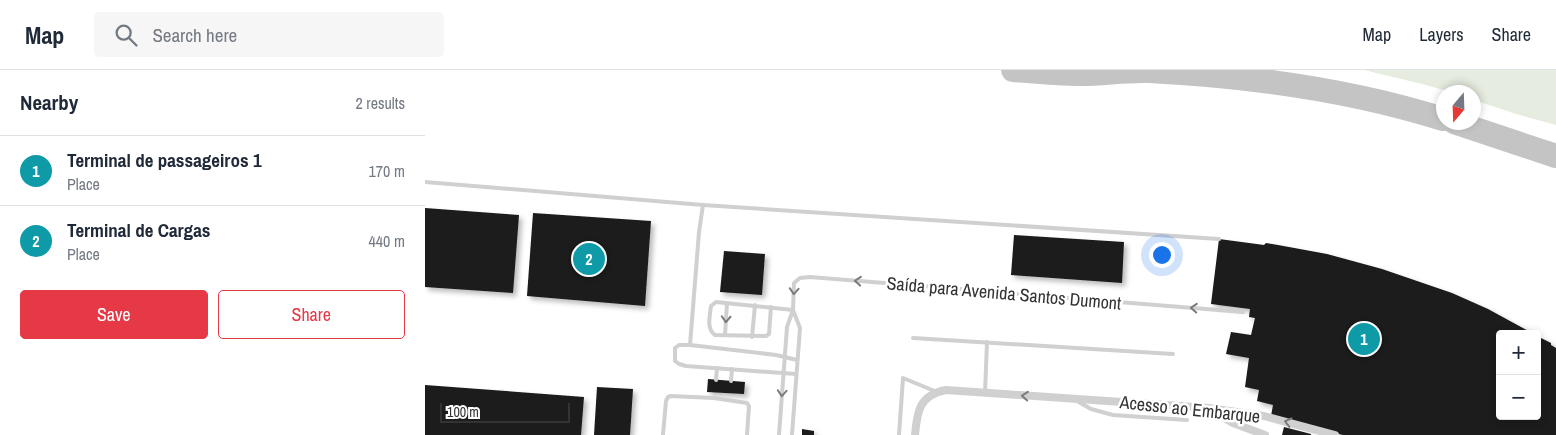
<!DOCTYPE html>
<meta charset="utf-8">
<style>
:root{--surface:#fff;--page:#f6f6f7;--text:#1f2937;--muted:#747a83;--line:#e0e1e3;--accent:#e63946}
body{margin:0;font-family:"Archivo Narrow",sans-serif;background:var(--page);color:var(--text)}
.controls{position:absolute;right:15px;bottom:15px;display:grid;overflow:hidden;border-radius:5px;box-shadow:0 2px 8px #0003}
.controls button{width:45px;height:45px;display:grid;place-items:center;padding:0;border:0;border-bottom:1px solid var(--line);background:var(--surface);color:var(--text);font:25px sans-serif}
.compass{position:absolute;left:1011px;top:15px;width:45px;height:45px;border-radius:50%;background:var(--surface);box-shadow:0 2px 8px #0003;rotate:199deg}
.scale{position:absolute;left:15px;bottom:12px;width:130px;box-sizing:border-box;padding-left:5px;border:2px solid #333;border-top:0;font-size:14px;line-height:18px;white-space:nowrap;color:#333;-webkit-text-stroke:4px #fff;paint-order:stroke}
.you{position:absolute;left:736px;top:184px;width:18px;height:18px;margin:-12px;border:4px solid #fff;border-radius:50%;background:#1a73e8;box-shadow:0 0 0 8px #1a73e833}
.badge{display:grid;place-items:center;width:32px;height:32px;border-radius:50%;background:var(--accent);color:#fff;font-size:16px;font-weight:700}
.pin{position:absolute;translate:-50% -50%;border:2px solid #fff;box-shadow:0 1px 5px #0006}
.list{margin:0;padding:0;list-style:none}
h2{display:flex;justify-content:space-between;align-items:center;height:65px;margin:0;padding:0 20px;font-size:21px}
h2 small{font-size:16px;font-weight:400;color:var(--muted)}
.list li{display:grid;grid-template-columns:32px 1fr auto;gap:15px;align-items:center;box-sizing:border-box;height:70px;padding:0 20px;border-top:1px solid var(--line)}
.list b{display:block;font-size:19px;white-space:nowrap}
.list p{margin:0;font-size:16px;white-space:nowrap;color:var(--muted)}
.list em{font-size:16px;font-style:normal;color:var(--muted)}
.actions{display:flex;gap:10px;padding:15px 20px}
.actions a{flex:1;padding:11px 0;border:1px solid var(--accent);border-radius:5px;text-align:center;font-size:18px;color:var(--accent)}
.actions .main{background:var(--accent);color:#fff}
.icon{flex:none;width:28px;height:28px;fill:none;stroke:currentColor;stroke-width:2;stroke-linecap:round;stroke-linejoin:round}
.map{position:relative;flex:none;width:1131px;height:365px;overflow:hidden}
header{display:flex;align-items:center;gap:30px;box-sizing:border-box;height:70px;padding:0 25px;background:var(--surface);border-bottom:1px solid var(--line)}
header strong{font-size:24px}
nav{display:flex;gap:28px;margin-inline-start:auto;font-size:18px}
.search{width:350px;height:45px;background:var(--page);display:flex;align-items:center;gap:12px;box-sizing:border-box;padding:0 18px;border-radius:5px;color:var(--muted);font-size:19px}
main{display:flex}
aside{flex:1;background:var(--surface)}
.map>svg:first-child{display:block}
.green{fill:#e6ecdf}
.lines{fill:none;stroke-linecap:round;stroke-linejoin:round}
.taxiway{stroke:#c4c4c4;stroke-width:24}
.building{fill:#1a1a1a;filter:url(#shadow)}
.lane{stroke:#d0d0d0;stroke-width:4}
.street{stroke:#d0d0d0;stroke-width:8}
.oneway{stroke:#7a7a7a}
.labels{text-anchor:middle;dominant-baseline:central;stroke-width:5;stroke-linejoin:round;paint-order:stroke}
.street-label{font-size:18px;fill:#333;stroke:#fff}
</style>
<header>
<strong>Map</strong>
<div class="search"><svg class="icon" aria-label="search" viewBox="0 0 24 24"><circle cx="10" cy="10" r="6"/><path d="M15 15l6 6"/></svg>Search here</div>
<nav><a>Map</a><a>Layers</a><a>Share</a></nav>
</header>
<main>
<aside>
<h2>Nearby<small>2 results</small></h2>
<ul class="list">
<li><span class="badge" style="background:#0f9aa8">1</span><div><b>Terminal de passageiros 1</b><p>Place</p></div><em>170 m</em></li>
<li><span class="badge" style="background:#0f9aa8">2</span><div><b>Terminal de Cargas</b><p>Place</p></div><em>440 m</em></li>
</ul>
<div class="actions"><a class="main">Save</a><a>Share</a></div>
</aside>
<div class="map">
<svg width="1131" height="365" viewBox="0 0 1131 365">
<defs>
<filter id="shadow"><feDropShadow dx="3.5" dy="3.5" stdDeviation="2.5" flood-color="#0004"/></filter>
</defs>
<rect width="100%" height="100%" fill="#fff"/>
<polygon class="green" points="939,0 1131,0 1131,55 1091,44 1049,30 1048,22 1026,22 997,14"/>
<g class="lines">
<g class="taxiway">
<path d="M 588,0 C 611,2 634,4 656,4 C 679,4 701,0 724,1 C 824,6 923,19 1018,49"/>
<polyline points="1029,52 1131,86"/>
</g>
</g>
<g class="building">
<polygon points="0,138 94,145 88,223 0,217"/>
<polygon points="108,143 226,151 220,236 102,226"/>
<polygon points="589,165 699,172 697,213 586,205"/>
<polygon points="794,169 839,175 841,173 853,175 902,184 957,199 1027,223 1063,239 1109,264 1075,264 1075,346 1112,346 1112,266 1126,273 1126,275 1131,278 1131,365 918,365 846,346 848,335 832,331 834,320 820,317 824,288 801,284 806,262 826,265 830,248 824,247 825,239 786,234"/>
<polygon points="299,181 340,184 337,225 295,222"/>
<polygon points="283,309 320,312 319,324 282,322"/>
<polygon points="0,315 159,327 156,365 0,365"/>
<polygon points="172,317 208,319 205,365 169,365"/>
<polygon points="859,357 886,364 886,365 857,365"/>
<polygon points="377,359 389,361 389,365 377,365"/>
</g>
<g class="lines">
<g class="lane">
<polyline points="0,112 278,135 794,169"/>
<path d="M 346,237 L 344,264 L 341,266 L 290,265 C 281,259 285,245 286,236 L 291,232 L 368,240"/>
<polyline points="300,265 302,233"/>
<polyline points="327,267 330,235"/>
<polyline points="488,268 748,284"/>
<polyline points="265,275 274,162 278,135"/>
<polyline points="371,304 261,296 254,294 250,291 250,278 254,275 265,275 351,285 372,290"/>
<polyline points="291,310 292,298"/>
<polyline points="306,311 307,299"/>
<polyline points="560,323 562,272"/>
<polyline points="652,331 666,339 688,345 762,350"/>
<polyline points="238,365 241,331 243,327 246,326 289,328 322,333 324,336 322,365"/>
<polyline points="354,365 362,257 368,240"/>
<polyline points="367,365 375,258 368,240 369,213 375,208 385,207 818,242"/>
<polyline points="474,365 478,308 512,322"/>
</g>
<g class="street">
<polyline points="786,340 808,353 840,365"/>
<path d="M 490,365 C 492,342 494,325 521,320 L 784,338 L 839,346 L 910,365"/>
</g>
</g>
<defs><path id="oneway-chevron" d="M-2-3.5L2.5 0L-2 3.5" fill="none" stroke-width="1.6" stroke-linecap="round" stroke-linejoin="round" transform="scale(1.25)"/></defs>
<g class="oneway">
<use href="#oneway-chevron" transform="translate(433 211) rotate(-175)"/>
<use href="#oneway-chevron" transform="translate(369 221) rotate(94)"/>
<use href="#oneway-chevron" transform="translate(769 238) rotate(-176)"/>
<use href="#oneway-chevron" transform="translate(301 249) rotate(93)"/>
<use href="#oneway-chevron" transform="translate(357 323) rotate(94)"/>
<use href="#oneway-chevron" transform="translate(600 326) rotate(-176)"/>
<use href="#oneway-chevron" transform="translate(863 352) rotate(-166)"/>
</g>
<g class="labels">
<g class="street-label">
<text transform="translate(579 223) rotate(5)">Saída para Avenida Santos Dumont</text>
<text transform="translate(765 339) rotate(6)">Acesso ao Embarque</text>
</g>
</g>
</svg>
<div class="controls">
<button>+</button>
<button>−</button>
</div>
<svg class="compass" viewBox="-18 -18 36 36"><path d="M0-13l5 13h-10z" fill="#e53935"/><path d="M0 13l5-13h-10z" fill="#747a83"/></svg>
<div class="scale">100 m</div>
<div class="you"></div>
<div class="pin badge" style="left:939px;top:269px;background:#0f9aa8">1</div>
<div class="pin badge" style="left:164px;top:189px;background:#0f9aa8">2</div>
</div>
</main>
